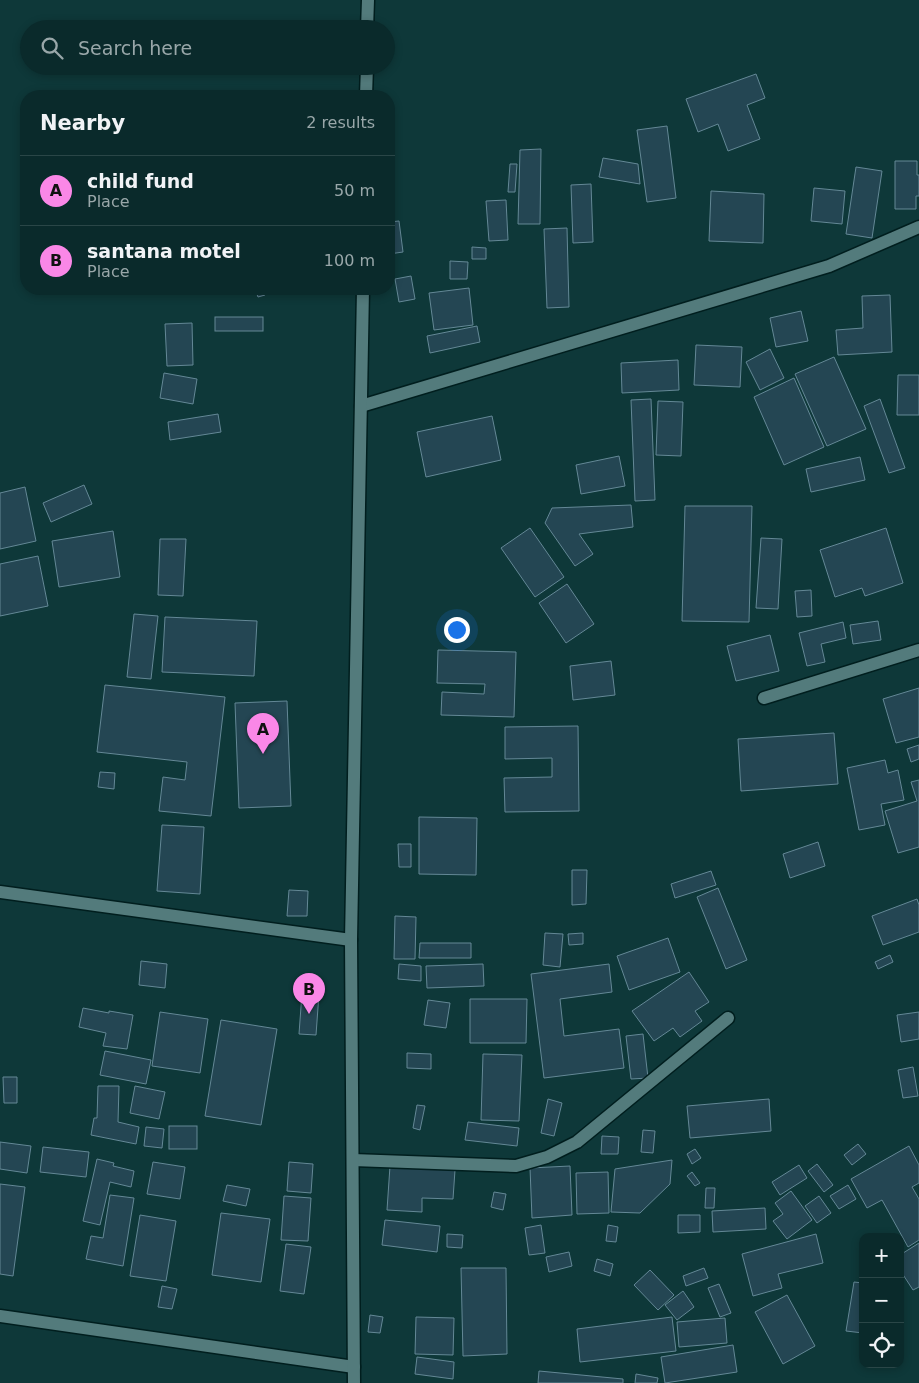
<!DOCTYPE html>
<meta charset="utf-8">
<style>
:root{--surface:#0a2a2b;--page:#133233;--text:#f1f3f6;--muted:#99a7a9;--line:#2a4647;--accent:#fa87e7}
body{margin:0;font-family:"DejaVu Sans",sans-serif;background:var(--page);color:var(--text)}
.controls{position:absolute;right:15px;bottom:15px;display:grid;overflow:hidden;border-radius:10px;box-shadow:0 2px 8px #0003}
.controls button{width:45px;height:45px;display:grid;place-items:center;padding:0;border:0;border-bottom:1px solid var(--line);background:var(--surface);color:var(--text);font:25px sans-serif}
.you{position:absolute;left:456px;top:629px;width:18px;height:18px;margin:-12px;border:4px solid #fff;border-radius:50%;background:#1a73e8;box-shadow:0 0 0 8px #1a73e833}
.badge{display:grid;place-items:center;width:32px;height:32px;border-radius:50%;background:var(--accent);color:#111;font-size:16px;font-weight:700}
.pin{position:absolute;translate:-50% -41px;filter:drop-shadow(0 1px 2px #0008)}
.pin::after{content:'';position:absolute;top:26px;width:18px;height:15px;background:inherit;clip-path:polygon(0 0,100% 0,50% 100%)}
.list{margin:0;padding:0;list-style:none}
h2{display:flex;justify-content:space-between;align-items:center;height:65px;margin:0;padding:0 20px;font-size:21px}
h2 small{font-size:16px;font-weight:400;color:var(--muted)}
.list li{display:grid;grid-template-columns:32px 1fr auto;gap:15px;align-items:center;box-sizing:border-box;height:70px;padding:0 20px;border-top:1px solid var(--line)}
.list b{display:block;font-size:19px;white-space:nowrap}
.list p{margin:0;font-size:16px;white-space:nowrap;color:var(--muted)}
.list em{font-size:16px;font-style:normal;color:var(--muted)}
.icon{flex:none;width:28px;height:28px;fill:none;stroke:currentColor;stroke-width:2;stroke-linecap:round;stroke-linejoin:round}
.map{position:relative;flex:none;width:919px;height:1383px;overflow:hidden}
.search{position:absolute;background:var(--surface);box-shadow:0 2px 8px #0003;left:20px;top:20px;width:375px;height:55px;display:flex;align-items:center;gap:12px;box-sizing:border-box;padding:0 18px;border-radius:28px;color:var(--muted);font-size:19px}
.panel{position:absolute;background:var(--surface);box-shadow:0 2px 8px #0003;left:20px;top:90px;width:375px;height:205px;border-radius:20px}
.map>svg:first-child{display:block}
.building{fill:#244653;stroke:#648896}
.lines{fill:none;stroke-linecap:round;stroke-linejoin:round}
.street-casing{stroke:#001e1e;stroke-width:15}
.street{stroke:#537b7c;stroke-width:12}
</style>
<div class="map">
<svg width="919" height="1383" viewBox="0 0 919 1383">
<rect width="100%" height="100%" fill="#0e3839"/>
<g class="building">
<polygon points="756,74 765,98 747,105 760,139 728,151 718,124 698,132 686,99"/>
<polygon points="667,126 676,198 647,202 637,130"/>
<polygon points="541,149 540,224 518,224 520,150"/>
<polygon points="603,158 638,164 640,184 599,177"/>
<polygon points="895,161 917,161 917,175 919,175 919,196 916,196 916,209 895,209"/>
<polygon points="510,164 517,164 515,192 508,192"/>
<polygon points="856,167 882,171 872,238 846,234"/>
<polygon points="591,184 593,242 573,243 571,185"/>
<polygon points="814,188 845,191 842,224 811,221"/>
<polygon points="711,191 764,194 763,243 709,241"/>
<polygon points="506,200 508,240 489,241 486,201"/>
<polygon points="399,221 403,252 389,254 389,222"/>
<polygon points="567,228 569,307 547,308 544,229"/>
<polygon points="472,247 486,248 486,259 472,259"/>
<polygon points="450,261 468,262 467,279 450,279"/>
<polygon points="411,276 415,299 399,302 395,279"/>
<polygon points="469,288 473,325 434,330 429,293"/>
<polygon points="255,289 264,289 265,295 258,297"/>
<polygon points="890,295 892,352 838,355 836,330 863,328 862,296"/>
<polygon points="801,311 808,341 776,347 770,318"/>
<rect x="215" y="317" width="48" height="14"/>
<polygon points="192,323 193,365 167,366 165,324"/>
<polygon points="477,326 480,342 430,353 427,336"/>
<polygon points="696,345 742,347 740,387 694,385"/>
<polygon points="770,349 784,378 760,390 746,362"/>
<polygon points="834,357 866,429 827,446 795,374"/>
<polygon points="678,360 679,390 622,393 621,363"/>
<polygon points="164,373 197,379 193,404 160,398"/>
<polygon points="898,375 919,375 919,415 897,415"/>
<polygon points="794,378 824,447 784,465 754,397"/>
<polygon points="651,399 655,500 635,501 631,400"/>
<polygon points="880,399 905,468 889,473 864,406"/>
<polygon points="658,401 683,402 681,456 656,455"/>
<polygon points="218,414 221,432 170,440 168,422"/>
<polygon points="492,416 501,460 426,477 417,432"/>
<polygon points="619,456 625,486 581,494 576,465"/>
<polygon points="860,457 865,480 811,492 806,469"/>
<polygon points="84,485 92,504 51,522 43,503"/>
<polygon points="25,487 36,541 0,549 0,493"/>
<polygon points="631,505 633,527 579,534 593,554 575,566 545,523 552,508"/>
<polygon points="685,506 752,506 749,622 682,621"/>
<polygon points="530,528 564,577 535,597 501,548"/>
<polygon points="886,528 903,583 865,596 862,588 835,597 820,550"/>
<polygon points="113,531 120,577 59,587 52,541"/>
<polygon points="761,538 782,539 778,609 756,608"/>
<polygon points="160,539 186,539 183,596 158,595"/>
<polygon points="38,556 48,606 0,616 0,564"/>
<polygon points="567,584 594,624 566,643 539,603"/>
<polygon points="811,590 812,616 797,617 795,591"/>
<polygon points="134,614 158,616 151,679 127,677"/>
<polygon points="165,617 257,621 254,676 162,672"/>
<polygon points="878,621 881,640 853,644 850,625"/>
<polygon points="843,622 846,638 821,644 825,662 807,666 799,633"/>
<polygon points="770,635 779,671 736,681 727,646"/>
<polygon points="438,650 516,652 514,717 441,715 442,692 484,694 485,684 437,683"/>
<polygon points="611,661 615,695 573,700 570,666"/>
<polygon points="105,685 225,697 211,816 159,811 163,777 185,780 187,762 97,752"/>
<polygon points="919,688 919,737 896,743 883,699"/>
<polygon points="287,701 291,806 239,808 235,703"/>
<polygon points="578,726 579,811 505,812 504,778 552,777 552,758 505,759 505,727"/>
<polygon points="834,733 838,784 741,791 738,739"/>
<polygon points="919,745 919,759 911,762 907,749"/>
<polygon points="885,760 888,773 898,770 904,800 881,804 885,825 859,830 847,768"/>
<polygon points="100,772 115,773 114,789 98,787"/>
<polygon points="919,780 919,847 898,853 885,811 917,801 911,782"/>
<polygon points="419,817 477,818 476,875 419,874"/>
<polygon points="162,825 204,827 200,894 157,891"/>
<polygon points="818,842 825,866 790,878 783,854"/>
<polygon points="398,844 411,844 411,867 399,867"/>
<polygon points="572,870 587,870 586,904 572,905"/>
<polygon points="711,871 716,885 675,898 671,884"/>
<polygon points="718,888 747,960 726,969 697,897"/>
<polygon points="289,890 308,891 307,916 287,916"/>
<polygon points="917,899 919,905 919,932 883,945 872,916"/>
<polygon points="395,916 416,917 415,959 394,959"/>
<polygon points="545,933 563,934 560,967 543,965"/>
<polygon points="583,933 583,944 569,945 568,934"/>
<polygon points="668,938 680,972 629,990 617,956"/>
<polygon points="420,943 471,943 471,958 419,958"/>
<polygon points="890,955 893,962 878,969 875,962"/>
<polygon points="141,961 167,964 165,988 139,985"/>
<polygon points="399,964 421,966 421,981 398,979"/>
<polygon points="483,964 484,986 427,988 426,966"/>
<polygon points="609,964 612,992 560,999 564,1036 619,1029 624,1068 544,1078 531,974"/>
<polygon points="689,972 709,1002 695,1011 702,1021 680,1037 673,1028 654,1041 632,1011"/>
<polygon points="302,993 319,994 316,1035 299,1034"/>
<polygon points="470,999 527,999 526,1043 470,1043"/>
<polygon points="428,1000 450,1003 446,1028 424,1025"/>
<polygon points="83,1008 109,1013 109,1011 133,1015 127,1049 103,1046 106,1033 79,1027"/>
<polygon points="160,1012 208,1019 200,1073 152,1066"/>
<polygon points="919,1012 919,1039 901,1042 897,1015"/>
<polygon points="221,1020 277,1029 261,1125 205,1116"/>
<polygon points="643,1034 648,1078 631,1079 626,1036"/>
<polygon points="105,1051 151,1060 146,1084 100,1075"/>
<polygon points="407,1053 431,1054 431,1069 407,1068"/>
<polygon points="483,1054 522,1055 519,1121 481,1120"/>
<polygon points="913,1067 918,1096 903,1098 898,1070"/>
<polygon points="3,1077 17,1077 17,1103 4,1103"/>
<polygon points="98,1086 119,1086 118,1122 139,1127 136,1144 91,1135 94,1118 97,1118"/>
<polygon points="135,1086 165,1092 159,1119 130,1113"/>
<polygon points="548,1099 562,1103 554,1136 541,1133"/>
<polygon points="769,1099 771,1131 690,1138 687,1106"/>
<polygon points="417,1105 425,1106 420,1130 413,1128"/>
<polygon points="468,1122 519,1128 517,1146 465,1140"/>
<rect x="169" y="1126" width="28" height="23"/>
<polygon points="146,1127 164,1129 162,1148 144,1146"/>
<polygon points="643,1130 655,1131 653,1153 641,1152"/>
<polygon points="602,1136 619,1137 618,1154 601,1154"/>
<polygon points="0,1142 31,1146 27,1173 0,1169"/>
<polygon points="858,1144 866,1154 852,1165 844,1155"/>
<polygon points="909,1146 919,1165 919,1183 912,1187 919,1199 919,1240 908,1247 882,1200 867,1208 851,1179"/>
<polygon points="43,1147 89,1152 86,1177 40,1172"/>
<polygon points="695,1149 701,1158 692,1164 687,1154"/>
<polygon points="97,1159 114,1163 113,1166 134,1171 131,1187 110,1182 100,1225 83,1221"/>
<polygon points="672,1160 670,1184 640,1213 611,1212 615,1169"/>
<polygon points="153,1162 185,1167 180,1199 147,1194"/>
<polygon points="289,1162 313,1164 311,1193 287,1191"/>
<polygon points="817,1164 833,1185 824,1192 808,1171"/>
<polygon points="799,1165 807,1178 780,1195 772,1182"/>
<polygon points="390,1166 455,1170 453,1199 422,1198 422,1212 387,1210"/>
<polygon points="570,1166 572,1215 532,1218 530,1168"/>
<polygon points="608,1172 609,1213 577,1214 576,1173"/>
<polygon points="692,1172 700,1183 695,1186 687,1176"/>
<polygon points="0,1184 25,1187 13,1276 0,1274"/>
<polygon points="227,1185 250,1189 246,1206 223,1201"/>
<polygon points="848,1185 856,1199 839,1209 830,1196"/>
<polygon points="706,1188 715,1188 714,1208 705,1208"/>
<polygon points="791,1191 812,1220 787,1239 773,1221 783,1214 775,1203"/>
<polygon points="494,1192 506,1194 503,1210 491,1207"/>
<polygon points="110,1195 134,1198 123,1266 86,1259 91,1236 103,1238"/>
<polygon points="284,1196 311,1198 308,1241 281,1240"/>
<polygon points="819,1196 831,1213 817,1223 805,1206"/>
<polygon points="765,1208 766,1229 713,1232 712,1211"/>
<polygon points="221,1213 270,1219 261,1282 212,1275"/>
<polygon points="140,1215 176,1221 166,1281 130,1276"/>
<polygon points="678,1215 700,1215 700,1232 678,1233"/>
<polygon points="385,1220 440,1226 437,1252 382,1245"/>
<polygon points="541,1225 545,1253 529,1255 525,1228"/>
<polygon points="608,1225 618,1227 616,1242 606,1241"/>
<polygon points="447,1234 463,1235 462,1248 447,1247"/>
<polygon points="816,1234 823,1263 778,1274 782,1288 753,1296 742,1254"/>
<polygon points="919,1243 919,1287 913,1290 900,1270 900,1255"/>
<polygon points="286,1244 311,1247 304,1294 280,1291"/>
<polygon points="569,1252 572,1266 549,1272 546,1257"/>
<polygon points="597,1259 613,1264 610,1276 594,1271"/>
<polygon points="461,1268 506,1268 507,1354 463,1356"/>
<polygon points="704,1268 708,1278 686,1286 683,1276"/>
<polygon points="650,1270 674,1295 658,1310 634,1285"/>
<polygon points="854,1282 863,1283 863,1333 846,1331"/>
<polygon points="719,1284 731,1313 720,1317 708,1288"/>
<polygon points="162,1286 177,1289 172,1309 158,1307"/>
<polygon points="683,1291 694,1307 677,1320 665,1305"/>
<polygon points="787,1295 815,1346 783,1364 755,1312"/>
<polygon points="370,1315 383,1317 380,1333 368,1332"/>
<polygon points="416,1317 454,1318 453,1355 415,1354"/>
<polygon points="672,1317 676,1351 580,1362 577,1329"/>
<polygon points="725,1318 727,1343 679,1347 677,1322"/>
<polygon points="733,1345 737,1372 665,1383 661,1357"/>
<polygon points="417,1357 454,1362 453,1379 415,1374"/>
<polygon points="539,1371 623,1379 623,1383 538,1383"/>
<polygon points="636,1374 658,1378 657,1383 635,1383"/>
</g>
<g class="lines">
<g class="street-casing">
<g id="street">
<polyline points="367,29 368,0"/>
<polyline points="366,96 367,66"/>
<polyline points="361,406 829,266 919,227"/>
<polyline points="764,698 919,650"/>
<polyline points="0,892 351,940"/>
<polyline points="353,1160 516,1166 547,1157 577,1142 728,1018"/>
<polyline points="0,1316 354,1367"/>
<polyline points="354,1383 351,940 363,289"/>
</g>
</g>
<use href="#street" class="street"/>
</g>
</svg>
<div class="controls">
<button>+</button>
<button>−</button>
<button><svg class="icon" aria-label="locate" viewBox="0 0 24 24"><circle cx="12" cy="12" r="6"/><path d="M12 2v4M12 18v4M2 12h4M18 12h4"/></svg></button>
</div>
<div class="you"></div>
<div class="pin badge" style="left:263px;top:754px">A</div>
<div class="pin badge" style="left:309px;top:1014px">B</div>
<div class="search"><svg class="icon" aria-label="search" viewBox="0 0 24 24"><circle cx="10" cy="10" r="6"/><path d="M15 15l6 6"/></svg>Search here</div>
<section class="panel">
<h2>Nearby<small>2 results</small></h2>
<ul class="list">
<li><span class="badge">A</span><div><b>child fund</b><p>Place</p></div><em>50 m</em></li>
<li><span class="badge">B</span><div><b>santana motel</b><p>Place</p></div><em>100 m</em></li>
</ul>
</section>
</div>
